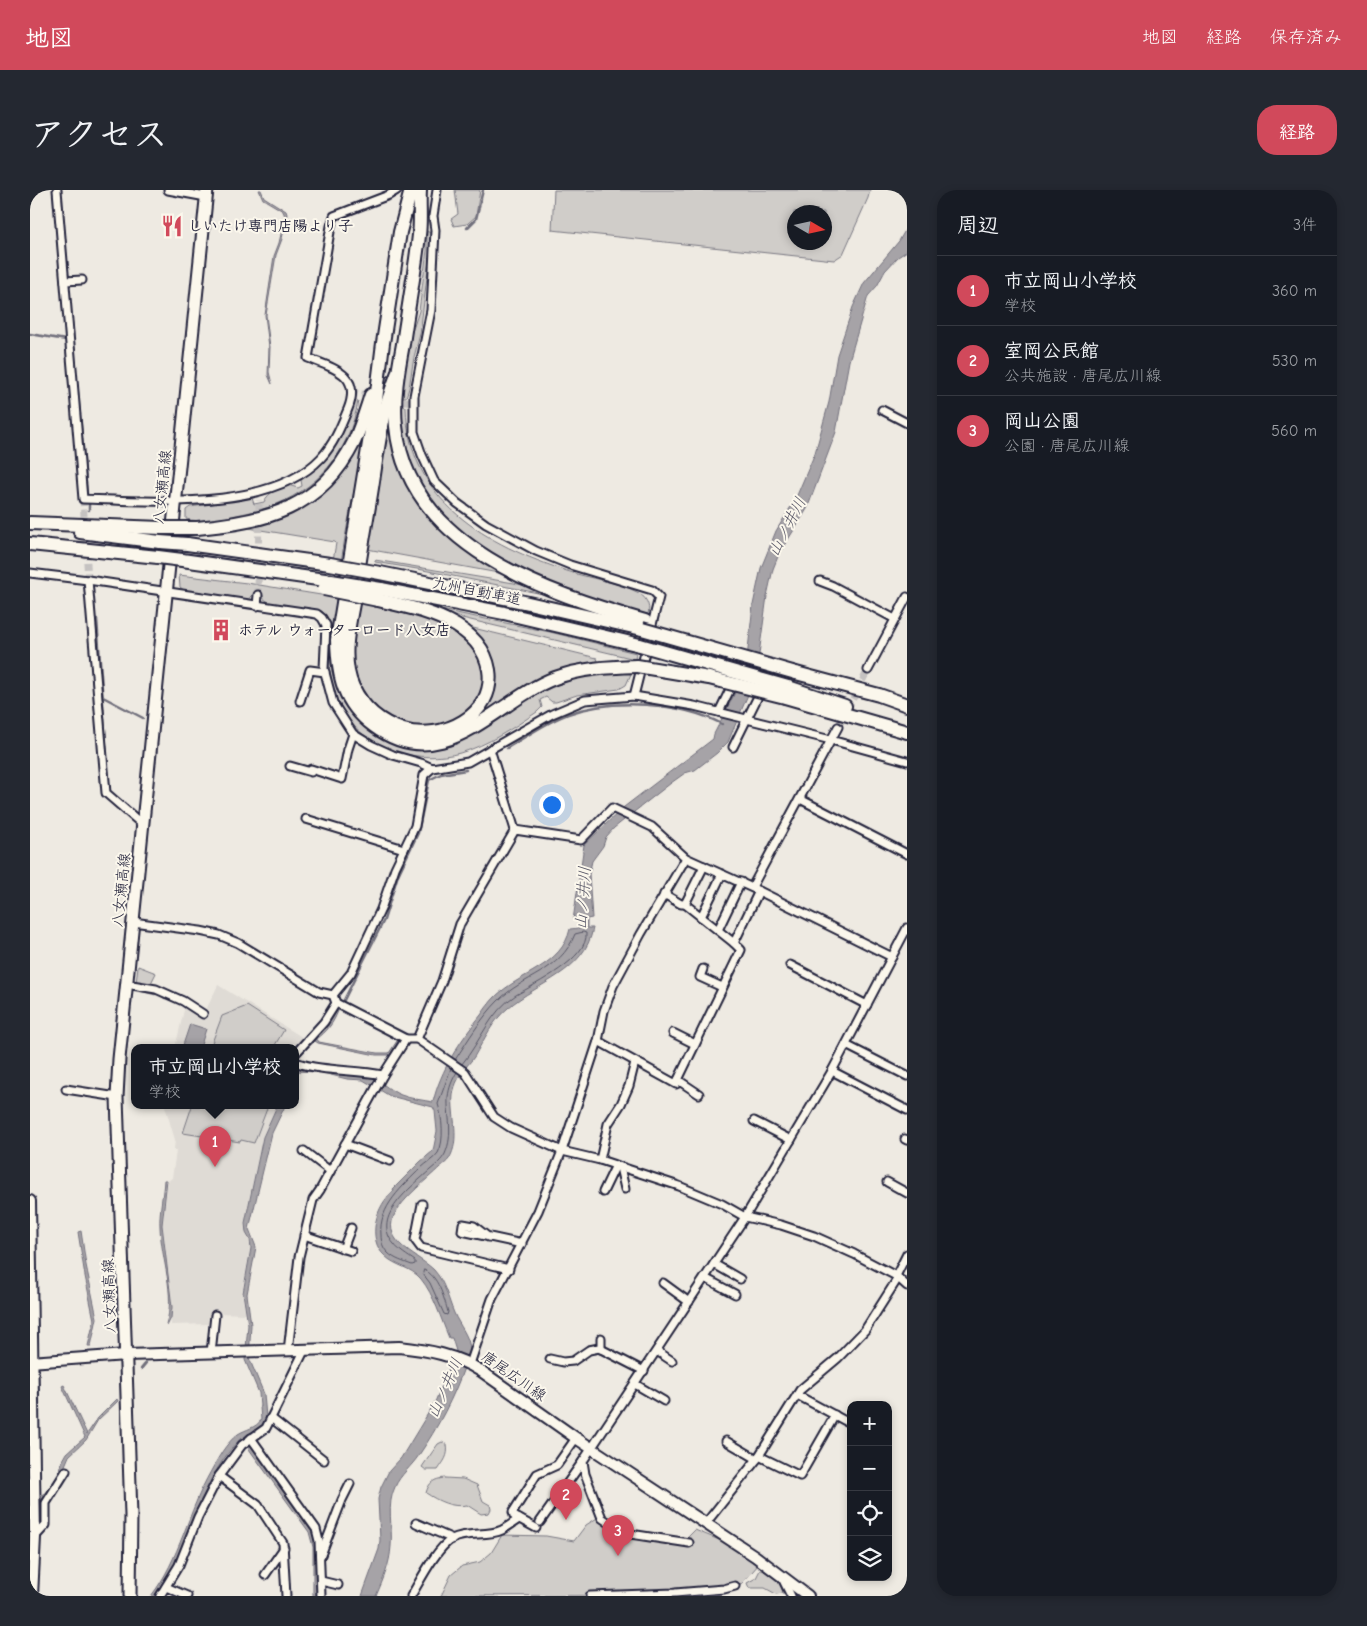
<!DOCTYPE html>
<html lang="ja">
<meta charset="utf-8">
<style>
:root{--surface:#171b24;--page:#242831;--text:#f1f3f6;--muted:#9ea1a6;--line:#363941;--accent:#d1495b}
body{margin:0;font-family:"Comic Neue","Klee One",sans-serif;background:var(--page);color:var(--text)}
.controls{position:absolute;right:15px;bottom:15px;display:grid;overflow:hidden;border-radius:10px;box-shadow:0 2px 8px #0003}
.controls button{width:45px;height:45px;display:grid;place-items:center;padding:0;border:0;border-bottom:1px solid var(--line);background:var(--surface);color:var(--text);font:25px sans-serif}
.compass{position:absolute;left:757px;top:15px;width:45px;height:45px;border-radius:50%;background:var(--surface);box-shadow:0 2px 8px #0003;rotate:99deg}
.you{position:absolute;left:521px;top:614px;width:18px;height:18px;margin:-12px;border:4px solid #fff;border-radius:50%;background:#1a73e8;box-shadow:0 0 0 8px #1a73e833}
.badge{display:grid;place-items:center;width:32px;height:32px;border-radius:50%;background:var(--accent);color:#fff;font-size:16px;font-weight:700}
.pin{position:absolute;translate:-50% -41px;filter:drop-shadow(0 1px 2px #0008)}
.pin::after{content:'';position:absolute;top:26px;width:18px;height:15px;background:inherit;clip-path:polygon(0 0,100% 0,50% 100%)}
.popup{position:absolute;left:101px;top:854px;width:168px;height:65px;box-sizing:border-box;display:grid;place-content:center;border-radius:10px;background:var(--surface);filter:drop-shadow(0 1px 4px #0005);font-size:16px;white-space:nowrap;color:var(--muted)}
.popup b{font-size:19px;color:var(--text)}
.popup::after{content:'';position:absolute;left:50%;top:100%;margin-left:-10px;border:10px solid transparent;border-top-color:var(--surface)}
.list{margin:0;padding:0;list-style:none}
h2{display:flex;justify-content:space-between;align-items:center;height:65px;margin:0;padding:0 20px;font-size:21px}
h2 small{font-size:16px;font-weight:400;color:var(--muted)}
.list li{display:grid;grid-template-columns:32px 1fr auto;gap:15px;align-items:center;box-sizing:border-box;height:70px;padding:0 20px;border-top:1px solid var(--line)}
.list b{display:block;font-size:19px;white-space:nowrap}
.list p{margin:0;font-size:16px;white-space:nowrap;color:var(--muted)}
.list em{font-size:16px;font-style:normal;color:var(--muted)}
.icon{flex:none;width:28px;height:28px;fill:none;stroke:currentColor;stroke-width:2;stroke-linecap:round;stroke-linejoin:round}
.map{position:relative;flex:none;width:877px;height:1406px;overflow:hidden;border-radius:20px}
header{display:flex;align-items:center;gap:30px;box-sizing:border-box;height:70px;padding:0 25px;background:var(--accent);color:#fff}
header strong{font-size:24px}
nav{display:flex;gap:28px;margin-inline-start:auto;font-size:18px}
.intro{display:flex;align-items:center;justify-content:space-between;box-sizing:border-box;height:120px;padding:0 30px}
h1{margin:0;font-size:35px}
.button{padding:12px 22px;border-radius:20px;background:var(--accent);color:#fff;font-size:18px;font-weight:700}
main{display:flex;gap:30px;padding:0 30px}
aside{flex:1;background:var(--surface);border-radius:20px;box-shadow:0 2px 8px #0003}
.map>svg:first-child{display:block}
.built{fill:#dfdbd5}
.green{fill:#d0cdc9;stroke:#797882;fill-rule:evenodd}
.water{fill:#a6a3a7;stroke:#716f7c}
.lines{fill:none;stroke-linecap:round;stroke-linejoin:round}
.shore{stroke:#575666;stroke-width:1}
.stream{stroke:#716f7c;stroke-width:2.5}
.street-tunnel{stroke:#c5c2c1;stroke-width:7;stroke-dasharray:7 3.5;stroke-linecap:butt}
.street-casing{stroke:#22223b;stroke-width:11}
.secondary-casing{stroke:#22223b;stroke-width:14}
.primary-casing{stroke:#22223b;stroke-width:15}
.highway-casing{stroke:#22223b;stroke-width:16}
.street{stroke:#fbf7ec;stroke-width:7}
.secondary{stroke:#fbf7ec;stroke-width:10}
.primary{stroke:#fbf7ec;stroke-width:11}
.highway{stroke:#fbf7ec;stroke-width:12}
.highway-bridge-casing{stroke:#22223b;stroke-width:16;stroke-linecap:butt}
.highway-bridge{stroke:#fbf7ec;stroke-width:12}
.labels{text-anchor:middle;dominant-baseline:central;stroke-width:4;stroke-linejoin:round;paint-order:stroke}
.poi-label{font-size:15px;font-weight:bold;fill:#22223b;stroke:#fbf7ec;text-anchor:start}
.street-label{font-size:15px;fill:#22223b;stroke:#fbf7ec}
.water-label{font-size:16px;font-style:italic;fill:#575666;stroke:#fbf7ec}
</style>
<header>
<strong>地図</strong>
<nav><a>地図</a><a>経路</a><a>保存済み</a></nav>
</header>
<div class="intro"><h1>アクセス</h1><a class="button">経路</a></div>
<main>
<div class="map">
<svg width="877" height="1406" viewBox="0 0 877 1406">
<rect width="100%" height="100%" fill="#eeeae2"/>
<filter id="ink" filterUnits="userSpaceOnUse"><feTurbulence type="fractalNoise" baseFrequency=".02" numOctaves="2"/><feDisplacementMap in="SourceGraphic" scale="10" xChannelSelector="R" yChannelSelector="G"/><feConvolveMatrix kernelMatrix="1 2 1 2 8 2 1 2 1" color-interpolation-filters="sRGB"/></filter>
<g filter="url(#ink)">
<g class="built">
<polygon points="188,795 275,849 265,859 145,858 155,816 175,822"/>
<polygon points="135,916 247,916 233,947 215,1032 215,1042 221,1055 212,1103 216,1124 188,1123 181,1134 141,1135 140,1095 132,1035 138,991 142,988 146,961 144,959 145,950"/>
</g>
<g class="green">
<polygon points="425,0 450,0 446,26 437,34 424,36 421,29 428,24"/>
<path d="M 524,0 L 840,0 L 838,8 L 813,64 L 804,70 L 522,40 ZM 764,22 L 794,22 L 794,52 L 764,52 Z"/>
<polygon points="397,41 400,43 401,54 390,144 384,167 379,198 376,207 371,207 379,151 389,121 397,60"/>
<path d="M 326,210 L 328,211 C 320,262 286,302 236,318 C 226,321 216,323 206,325 C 191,329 170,333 156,329 L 156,320 L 160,317 L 222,308 L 224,314 L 234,312 C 238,302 249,298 258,295 L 268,298 L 272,296 L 271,290 L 290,273 L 303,257 Z"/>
<path d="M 341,212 C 329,285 309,358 304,432 C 303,448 299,466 302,481 C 309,510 327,535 353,548 C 373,559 401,563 423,555 C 444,547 462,532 481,519 C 521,491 552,479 601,484 L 596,495 L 589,499 L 547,505 L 526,512 L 522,512 L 516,507 L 510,510 L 512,517 L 507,522 C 483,538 458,555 430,563 C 390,574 340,561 316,526 C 307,514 303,498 300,483 C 296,463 307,437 292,421 L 242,414 L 234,409 L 232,404 L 224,403 L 219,410 L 213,410 L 155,401 L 150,397 L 149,385 L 217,393 L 297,406 L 306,353 L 305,352 L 212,337 L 295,297 Z"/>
<path d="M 371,216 L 376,217 C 378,311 457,355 537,381 C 560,389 586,391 607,402 C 615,406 621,415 618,424 C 593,421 569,410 545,402 C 476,378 405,342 380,269 C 374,252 373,234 371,216 Z"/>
<polygon points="360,222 388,310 409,337 439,364 474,384 337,359"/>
<polygon points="345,370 484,393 504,398 533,408 393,380 345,372"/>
<polygon points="328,411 356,416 416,435 445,457 451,470 453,486 452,499 447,512 430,529 399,538 373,536 346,521 327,495 323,471 324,444"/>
<polygon points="411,420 520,442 606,463 605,469 411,423"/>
<path d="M 439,437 L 567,468 L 568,471 C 549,475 530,480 512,488 C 488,498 467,516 446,531 C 450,525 455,521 458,515 C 476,484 464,459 439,437 Z"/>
<polygon points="108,776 126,783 120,795 106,793"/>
<polygon points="217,816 254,840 245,855 248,858 180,858 192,826"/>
<polygon points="162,916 238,916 224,953 211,950 210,952 153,943"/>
<path d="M 412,1252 L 417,1255 C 419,1266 414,1271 408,1280 L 396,1280 L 392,1277 L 394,1274 L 408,1254 Z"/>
<path d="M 415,1288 L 433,1289 L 447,1295 L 453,1311 L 460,1315 L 461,1319 L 459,1323 L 451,1324 L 437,1315 C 422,1318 408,1311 396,1303 C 399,1292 404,1289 415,1288 Z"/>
<polygon points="572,1325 603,1341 656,1349 665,1340 701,1355 729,1374 706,1400 683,1405 411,1406 421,1385 432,1376 450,1372 461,1363 472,1345 516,1346 544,1351 556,1335"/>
<polygon points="730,1380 733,1380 750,1392 753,1403 746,1404 735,1398 719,1398 717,1393 726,1388"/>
</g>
<g class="water">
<polygon points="229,0 231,0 234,7 256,21 257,24 252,49 246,65 236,125 240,157 239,182 242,194 238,185 239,157 235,125 244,66 249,53 255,26 253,21 233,9"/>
<path d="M 877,37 L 877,61 L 868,67 L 855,81 L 847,96 L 838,106 L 819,171 L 806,242 L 777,319 L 749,364 L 743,379 L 737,406 L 725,493 L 717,507 L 698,552 L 687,563 L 665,580 L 655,583 L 641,593 L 604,622 L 584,638 L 576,647 L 573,656 L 562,671 L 559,684 L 562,728 L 557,729 L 557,738 L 563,738 C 555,782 508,792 478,818 C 463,830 454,850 444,867 C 440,873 435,877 432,883 C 427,890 424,897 423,905 C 421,926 431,949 419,969 C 417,972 413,975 410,977 C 397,990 367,1012 362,1031 C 357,1055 390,1066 404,1080 C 415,1092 418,1109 424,1123 C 429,1135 440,1147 440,1160 C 440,1165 437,1171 435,1175 C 424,1207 408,1237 389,1265 C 382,1276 370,1285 365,1297 C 356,1315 363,1337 361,1356 C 360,1374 353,1390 346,1406 L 332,1406 L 349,1359 L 350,1350 L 348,1309 L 351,1297 L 359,1281 L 371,1268 L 405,1212 L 426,1161 L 422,1148 L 419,1148 C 411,1129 404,1105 391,1089 C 381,1077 365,1076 355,1066 C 336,1050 346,1014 364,1001 L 363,999 L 390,972 L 403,961 L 407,941 L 405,921 L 403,917 L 360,906 L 333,890 L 317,889 L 289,882 L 265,881 L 265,876 L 336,884 C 349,889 358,900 371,905 C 381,909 393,910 403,912 C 411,879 430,851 451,825 C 455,819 460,812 465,807 C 489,783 532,776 540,739 L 549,738 L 548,730 L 543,730 L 554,655 L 594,617 L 683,549 L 684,544 L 710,493 L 716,477 L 723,415 L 731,378 L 746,341 L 765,310 L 785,263 L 799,212 L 807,165 L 823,117 L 834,93 L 869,51 Z"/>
<path d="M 305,820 L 308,821 C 303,834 297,841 287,849 L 289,852 L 347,863 L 359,863 L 367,851 L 368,851 L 360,865 L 346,865 L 288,853 L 285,851 L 269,866 L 269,862 L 300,830 Z"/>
<polygon points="160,834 176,839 170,858 152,858"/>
<path d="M 247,916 L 255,916 L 242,943 L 219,1039 L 226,1057 L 217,1104 L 221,1135 L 219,1168 L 234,1204 L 236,1227 L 232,1236 L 215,1246 L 284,1345 L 287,1367 L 288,1406 L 283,1406 L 283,1357 L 279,1342 L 211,1248 C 175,1285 166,1329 145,1373 C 139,1384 132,1395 125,1406 L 121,1406 C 150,1369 158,1321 181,1281 C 188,1268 196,1253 208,1244 C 216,1239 226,1238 231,1230 L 229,1203 L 215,1170 L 218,1135 L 213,1103 L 221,1058 L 220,1050 L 216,1043 L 215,1033 L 233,947 Z"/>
<path d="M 134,990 L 137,990 L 132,1035 L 142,1117 L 141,1128 L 137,1136 L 136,1135 C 146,1104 131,1069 130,1037 C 129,1022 133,1006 134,990 Z"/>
<polygon points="51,1041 56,1075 67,1128 61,1156 58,1156 64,1130 55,1086 48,1042"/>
<polygon points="34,1195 57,1244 68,1228 87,1209 88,1211 68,1230 56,1250 39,1266 31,1285 24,1296 14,1329 10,1327 10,1306 16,1303 29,1284 32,1272 37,1263 55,1247 32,1196"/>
</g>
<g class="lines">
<g class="shore">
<path d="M 425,870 C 438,850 452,827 468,811 C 493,785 530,783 545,744 L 553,742 L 556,743 C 559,768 505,794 486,805 C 460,821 451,851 432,874"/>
<path d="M 421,878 L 408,914 C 412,926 415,951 408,963 C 404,969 396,973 391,978 C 373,996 348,1017 351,1045 C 351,1052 353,1058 358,1063 C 364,1069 374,1072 382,1075 L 385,1074 L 385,1071 C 378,1066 369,1061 364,1054 C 340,1027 382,997 400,980 C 405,976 412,970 415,964 C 424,943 417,927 418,907 C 419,898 422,890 427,882"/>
<path d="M 394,1080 C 408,1085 414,1108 418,1122 L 417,1125 L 414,1124 L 400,1093 L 393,1084 Z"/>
</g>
<g class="stream">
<polyline points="437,38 446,29 453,0"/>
<polyline points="42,132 43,144"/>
<polyline points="0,144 36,150"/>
<polyline points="47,191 57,304"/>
<polyline points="59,314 59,320"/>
<polyline points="67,429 79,597"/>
<polyline points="73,507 113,528"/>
<path d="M 477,558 C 497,546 516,532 538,524 C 583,508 650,512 692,534"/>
<polyline points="109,800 125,804"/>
<polyline points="132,806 135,808"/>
<polyline points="314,810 354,730 368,685 388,643 399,590 411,584 436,580"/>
<polyline points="111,1179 116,1173"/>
<polyline points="8,1185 9,1216"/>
</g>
<g class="street-tunnel">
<polyline points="321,202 343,206"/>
<polyline points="363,209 381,212"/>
<polyline points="53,309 58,390"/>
<polyline points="228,405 229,310"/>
<polyline points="808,537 838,480"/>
</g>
<g class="street-casing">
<g id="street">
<path d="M 27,0 L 53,309 C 121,311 240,322 291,268 C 304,254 311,236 318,219 C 332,184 303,178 278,168 L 301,36 L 304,26 L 359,5 L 367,0"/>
<polyline points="138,0 176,7"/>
<polyline points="407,0 403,26 405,40 401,120 384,206 384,242 392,265 404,291 427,313 456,334 506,361 540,375 622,400 629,407 604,506"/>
<polyline points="35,91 52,90"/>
<polyline points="852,220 877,233"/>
<polyline points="0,383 58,390 287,424 292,428 296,435 294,479 303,513 323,544 341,555 363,565 391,573 402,578 438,572 522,524 555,510 604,506 664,516 801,550 877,571"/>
<polyline points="58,390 76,603 113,635"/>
<polyline points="790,391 803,396 865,429"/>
<polyline points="227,416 228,405"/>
<polyline points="838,480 877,407"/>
<polyline points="270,511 280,480 295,482"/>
<polyline points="689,522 704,491"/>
<polyline points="703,557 740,482"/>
<polyline points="460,559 485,640"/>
<polyline points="260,576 281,582 281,579 312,589 318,559 323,544"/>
<polyline points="770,609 877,664"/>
<polyline points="276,629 374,659"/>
<polyline points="674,676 655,714 704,753"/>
<polyline points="722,697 808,537"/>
<polyline points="634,704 651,714 655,714"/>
<polyline points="671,727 692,684"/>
<polyline points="103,732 170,741 189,745 208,753 289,802 303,805 306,813 376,849 387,849 435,882 464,927 481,938 532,961 570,970 649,996 692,1014 715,1027 751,1035 784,1046 824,1064 866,1086 877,1096"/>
<polyline points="688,740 711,692"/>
<polyline points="760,775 837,815"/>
<polyline points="673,779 670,787 692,797"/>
<polyline points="96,794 126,799 153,811 173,824"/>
<polyline points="303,805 321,783 351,719 365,678 385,636 394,585 402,578"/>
<polyline points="643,843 665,854"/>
<polyline points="387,849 412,791 430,734 485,640 551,650 582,618 622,637 656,668 729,701 862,767"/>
<polyline points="568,851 646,894 711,760 704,753 729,701"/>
<polyline points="816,855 877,886"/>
<polyline points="265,864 294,832 306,813"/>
<path d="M 265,872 C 293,882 324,879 353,885"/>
<polyline points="802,881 877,920"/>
<polyline points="648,890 669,904"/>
<polyline points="36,899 87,907"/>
<polyline points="724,931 761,950"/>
<polyline points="875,949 877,950"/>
<polyline points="315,954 360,971"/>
<polyline points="274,961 300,981"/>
<polyline points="570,970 578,934 591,914 599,896 605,872"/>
<polyline points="590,977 595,999"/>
<polyline points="857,992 877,1003"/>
<polyline points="573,1002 586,975"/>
<polyline points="392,1014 385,1050 391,1058 479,1079"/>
<polyline points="274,1045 321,1061"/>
<polyline points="458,1047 444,1036 433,1034 432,1041 492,1054"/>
<polyline points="313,1059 321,1038"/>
<polyline points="684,1074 710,1089"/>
<polyline points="866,1086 877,1064"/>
<polyline points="675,1088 705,1104"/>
<polyline points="633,1093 659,1112"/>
<polyline points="571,1148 571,1159"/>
<polyline points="258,1161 269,1067 283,1010 290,1000 353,885 376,849"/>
<polyline points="627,1161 642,1171"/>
<polyline points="181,1163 185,1125"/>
<polyline points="520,1169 533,1172 543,1171 559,1160 569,1158 614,1181"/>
<polyline points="440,1174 462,1109 508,1021 532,961 568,851 574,821 583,796 611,744 656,668"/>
<polyline points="605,1194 634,1211"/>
<polyline points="767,1205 821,1234"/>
<polyline points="241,1228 294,1270"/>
<polyline points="221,1248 286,1339 289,1351 291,1406"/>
<polyline points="696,1251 727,1269"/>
<polyline points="729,1266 770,1286 805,1225"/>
<polyline points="189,1286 228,1315 253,1353 256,1406"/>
<polyline points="510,1332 553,1271"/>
<polyline points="386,1333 423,1349"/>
<polyline points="676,1333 727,1269 770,1200 808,1168 835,1140 868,1088"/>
<polyline points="506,1338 484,1326 483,1322 507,1284 527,1275 546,1248"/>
<polyline points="5,1347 16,1335 16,1313 36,1281"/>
<polyline points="659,1353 594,1343 572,1328 555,1284 553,1271 715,1027 802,881 877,738"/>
<polyline points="291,1365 312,1310 320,1294"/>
<polyline points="235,1385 254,1358"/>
<polyline points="751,1386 761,1406"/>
<polyline points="291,1391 308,1395"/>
<polyline points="136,1397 157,1406"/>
<polyline points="130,1406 149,1375 168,1327 189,1286 212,1255 236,1238 274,1161"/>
<path d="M 381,1406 C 390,1391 407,1357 422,1349 C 438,1341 457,1347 472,1340 C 478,1337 484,1332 489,1329"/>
<polyline points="560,1406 645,1403 694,1399 705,1396"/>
</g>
</g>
<g class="secondary-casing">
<g id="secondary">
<polyline points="0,1011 5,1347 2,1406"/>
<path d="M 0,1172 L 96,1165 L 369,1157 C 398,1160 426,1165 451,1181 L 546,1248 L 725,1366 L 778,1406"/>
</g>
</g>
<g class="primary-casing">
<polyline id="primary" points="100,1406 101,1325 87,907 89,869 177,0"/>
</g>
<g class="highway-casing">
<g id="highway">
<path d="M 381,0 L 370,42 L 353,153 L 346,210 L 307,450 C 308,486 313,513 344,536 C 414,588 466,510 525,488 C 552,478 579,477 607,476"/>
<path d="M 390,0 C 389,15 391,30 389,45 C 385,82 378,118 373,154 C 368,181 363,209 366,236 C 377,356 517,403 615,431"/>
<polyline points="0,333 132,338"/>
<path d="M 167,338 C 235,332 291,319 324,252 C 331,237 336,220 341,205"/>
<polyline points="50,342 130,352"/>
<polyline points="0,354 128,367"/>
<polyline points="157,354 300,374"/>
<polyline points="152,370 295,390"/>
<polyline points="350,383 494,412 612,439"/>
<polyline points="351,399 474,423 610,455"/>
<path d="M 348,410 C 388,419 451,431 459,480 C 466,525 412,552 373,540 C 351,533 333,518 323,497 C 309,467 321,428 326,397 C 330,366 336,335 341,304 C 346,274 349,243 357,214 C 360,204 364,193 368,182"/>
<polyline points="766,483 849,505 877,515"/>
<polyline points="758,497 815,516"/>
<polyline points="755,507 877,542"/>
</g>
</g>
<use href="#street" class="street"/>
<use href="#secondary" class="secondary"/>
<use href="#primary" class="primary"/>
<use href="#highway" class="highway"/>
<g class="highway-bridge-casing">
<g id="highway-bridge">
<polyline points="132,338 167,338"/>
<polyline points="130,352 157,354"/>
<polyline points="128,367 152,370"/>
<polyline points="300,374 350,383"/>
<polyline points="295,390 351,399"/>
<polyline points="294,399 348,410"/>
<polyline points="612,439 766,483"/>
<polyline points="610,455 758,497"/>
<polyline points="607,476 679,488 755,507"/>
</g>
</g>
<use href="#highway-bridge" class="highway-bridge"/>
</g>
</g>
<defs>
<g id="restaurant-bare" transform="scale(1.725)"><path d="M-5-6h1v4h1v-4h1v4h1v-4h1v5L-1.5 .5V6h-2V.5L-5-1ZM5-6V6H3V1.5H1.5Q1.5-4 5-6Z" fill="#d1495b" stroke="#fbf7ec" stroke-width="2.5" paint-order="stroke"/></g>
<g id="building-bare" transform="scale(1.725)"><path d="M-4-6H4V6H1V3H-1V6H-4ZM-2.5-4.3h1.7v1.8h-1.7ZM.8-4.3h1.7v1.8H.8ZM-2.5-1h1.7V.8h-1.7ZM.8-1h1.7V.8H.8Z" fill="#d1495b" stroke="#fbf7ec" stroke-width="2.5" paint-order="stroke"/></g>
</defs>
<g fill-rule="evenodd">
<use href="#restaurant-bare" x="142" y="36"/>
<use href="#building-bare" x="191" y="440"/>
</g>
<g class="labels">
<g class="poi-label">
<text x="158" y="36">しいたけ専門店陽より子</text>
<text x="208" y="440">ホテル ウォーターロード八女店</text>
</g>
<g class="street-label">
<text transform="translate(132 297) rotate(-84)">八女瀬高線</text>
<text transform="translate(447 401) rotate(11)">九州自動車道</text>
<text transform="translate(91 700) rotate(-84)">八女瀬高線</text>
<text transform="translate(79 1106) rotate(-92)">八女瀬高線</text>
<text transform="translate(484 1186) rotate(35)">唐尾広川線</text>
</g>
<g class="water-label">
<text transform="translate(757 337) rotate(-63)">山ノ井川</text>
<text transform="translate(553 708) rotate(-86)">山ノ井川</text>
<text transform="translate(415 1198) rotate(-66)">山ノ井川</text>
</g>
</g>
</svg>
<div class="controls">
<button>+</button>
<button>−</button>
<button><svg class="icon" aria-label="locate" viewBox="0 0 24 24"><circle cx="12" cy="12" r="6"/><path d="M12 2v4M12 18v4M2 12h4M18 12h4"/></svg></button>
<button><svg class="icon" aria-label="layers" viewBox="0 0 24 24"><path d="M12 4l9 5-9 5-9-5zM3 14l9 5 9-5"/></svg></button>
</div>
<svg class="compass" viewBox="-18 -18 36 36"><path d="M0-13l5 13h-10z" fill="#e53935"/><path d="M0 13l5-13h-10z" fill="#9ea1a6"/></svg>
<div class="you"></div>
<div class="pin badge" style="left:185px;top:977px">1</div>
<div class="popup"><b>市立岡山小学校</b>学校</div>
<div class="pin badge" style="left:536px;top:1330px">2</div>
<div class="pin badge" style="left:588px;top:1366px">3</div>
</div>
<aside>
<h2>周辺<small>3件</small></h2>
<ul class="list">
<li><span class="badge">1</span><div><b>市立岡山小学校</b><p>学校</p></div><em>360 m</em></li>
<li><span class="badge">2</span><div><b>室岡公民館</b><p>公共施設 · 唐尾広川線</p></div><em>530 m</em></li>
<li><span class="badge">3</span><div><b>岡山公園</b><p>公園 · 唐尾広川線</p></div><em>560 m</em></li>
</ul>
</aside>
</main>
